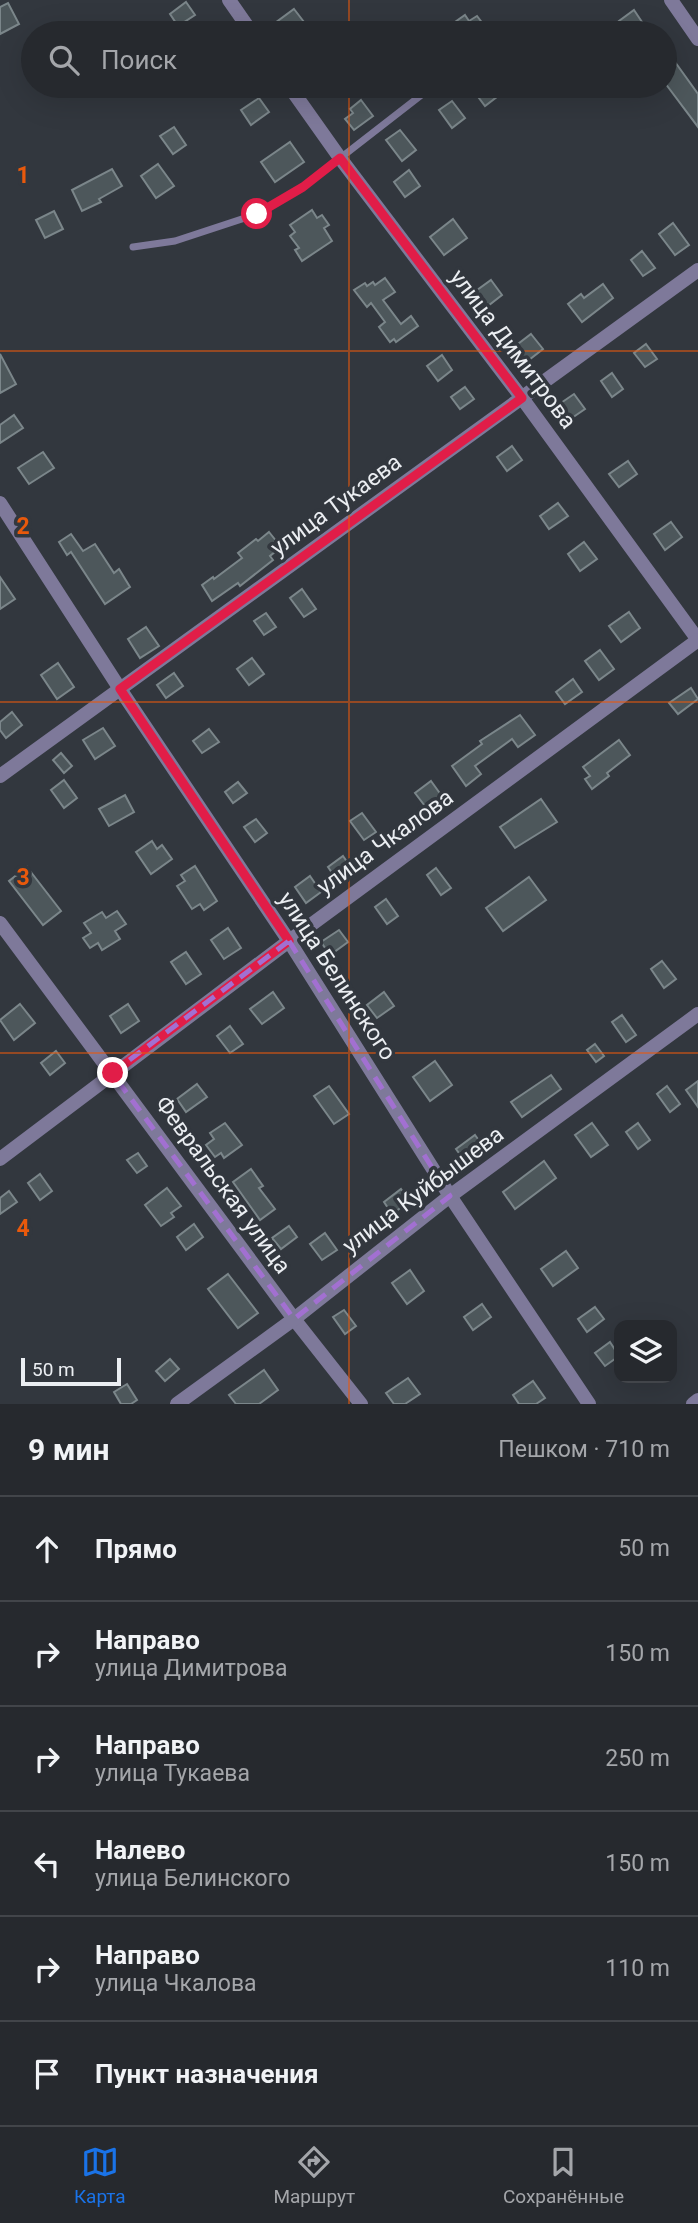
<!DOCTYPE html>
<html lang="ru">
<meta charset="utf-8">
<style>
:root{--surface:#26292e;--page:#2e3136;--text:#f1f3f6;--muted:#a4a6aa;--line:#42454a;--accent:#1a73e8}
body{margin:0;font-family:Roboto,sans-serif;background:var(--page);color:var(--text)}
.controls{position:absolute;right:21px;bottom:21px;display:grid;overflow:hidden;border-radius:14px;box-shadow:0 7px 28px #0002}
.controls button{width:63px;height:63px;display:grid;place-items:center;padding:0;border:0;border-bottom:2px solid var(--line);background:var(--surface);color:var(--text);font:35px sans-serif}
.scale{position:absolute;left:21px;bottom:18px;width:100px;box-sizing:border-box;padding-left:7px;border:4px solid #ebeef2;border-top:0;font-size:19px;line-height:24px;white-space:nowrap;color:#ebeef2;-webkit-text-stroke:5px #32373e;paint-order:stroke}
.stop{position:absolute;width:21px;height:21px;margin:-16px;border:5px solid #e11d48;border-radius:50%;background:#fff}
.stop.end{background:#e11d48;border-color:#fff;box-shadow:0 2px 7px #0008}
.list{margin:0;padding:0;list-style:none}
h2{display:flex;justify-content:space-between;align-items:center;height:91px;margin:0;padding:0 28px;font-size:30px}
h2 small{font-size:23px;font-weight:400;color:var(--muted)}
.list li{display:grid;grid-template-columns:46px 1fr auto;gap:21px;align-items:center;box-sizing:border-box;height:105px;padding:0 28px;border-top:2px solid var(--line)}
.list b{display:block;font-size:26px;white-space:nowrap}
.list p{margin:0;font-size:23px;white-space:nowrap;color:var(--muted)}
.list em{font-size:23px;font-style:normal;color:var(--muted)}
.icon{flex:none;width:38px;height:38px;fill:none;stroke:currentColor;stroke-width:2;stroke-linecap:round;stroke-linejoin:round}
.map{position:relative;flex:none;width:698px;height:1404px;overflow:hidden}
.search{position:absolute;background:var(--surface);box-shadow:0 7px 28px #0002;left:21px;right:21px;top:21px;height:77px;display:flex;align-items:center;gap:18px;box-sizing:border-box;padding:0 24px;border-radius:38px;color:var(--muted);font-size:26px}
.sheet{height:721px;background:var(--surface)}
nav{display:flex;justify-content:space-around;align-items:center;box-sizing:border-box;height:98px;border-top:2px solid var(--line);background:var(--surface);font-size:19px;color:var(--muted)}
nav a{display:grid;justify-items:center;gap:4px}
nav .on{color:var(--accent)}
.map>svg:first-child{display:block}
.building{fill:#4d575b;stroke:#7b868a;stroke-width:2}
.lines{fill:none;stroke-linecap:round;stroke-linejoin:round}
.service{stroke:#7e799a;stroke-width:7}
.minor{stroke:#7e799a;stroke-width:14}
.tertiary{stroke:#7e799a;stroke-width:14}
.route{stroke:#e11d48;stroke-width:9}
.marked{fill:none;stroke:#a270d1;stroke-width:5;stroke-dasharray:14 9;stroke-linejoin:round}
.grid{fill:none;stroke:#e8590c;stroke-width:2;stroke-opacity:0.55}
.labels{text-anchor:middle;dominant-baseline:central;stroke-width:7;stroke-linejoin:round;paint-order:stroke}
.street-label{font-size:23px;fill:#ebeef2;stroke:#32373e}
.grid-label{font-size:23px;text-anchor:middle;font-weight:bold;fill:#e8590c;stroke:#32373e;stroke-width:7;stroke-linejoin:round;paint-order:stroke}
</style>
<div class="map">
<svg width="698" height="1404" viewBox="0 0 698 1404">
<rect width="100%" height="100%" fill="#32373e"/>
<g class="building">
<polygon points="186,2 195,15 178,26 170,14"/>
<polygon points="8,3 19,24 0,34 0,7"/>
<polygon points="294,9 304,22 290,33 283,33 275,23"/>
<polygon points="634,10 642,22 628,33 619,21"/>
<polygon points="465,15 469,21 477,16 490,33 454,33 460,29 455,22"/>
<polygon points="665,48 698,94 698,127 665,83"/>
<polygon points="470,86 496,86 502,93 485,106"/>
<polygon points="259,98 269,112 251,125 241,110"/>
<polygon points="361,100 373,116 354,130 345,119 353,113 350,109"/>
<polygon points="452,101 465,118 452,128 439,110"/>
<polygon points="174,127 186,145 173,154 160,136"/>
<polygon points="400,130 416,150 402,161 386,140"/>
<polygon points="290,142 304,162 275,182 261,162"/>
<polygon points="158,164 174,186 156,198 141,176"/>
<polygon points="112,169 122,186 99,199 101,202 82,211 72,190"/>
<polygon points="409,170 420,186 405,197 394,182"/>
<polygon points="312,210 317,218 322,215 329,225 324,228 332,241 302,261 295,250 299,248 290,236 295,232 290,225"/>
<polygon points="54,211 63,229 45,238 36,220"/>
<polygon points="453,219 467,238 444,255 430,237"/>
<polygon points="673,223 689,245 675,255 659,234"/>
<polygon points="642,251 655,268 643,276 631,260"/>
<polygon points="385,278 395,292 383,300 401,324 411,316 418,326 396,342 394,339 390,342 379,327 385,322 371,303 367,307 354,290 365,283 367,286 373,282 375,285"/>
<polygon points="491,280 502,295 484,309 473,293"/>
<polygon points="603,284 613,298 582,322 568,304 581,294 584,298"/>
<polygon points="531,334 543,349 525,363 514,347"/>
<polygon points="646,344 657,359 645,367 634,353"/>
<polygon points="0,354 16,384 0,393"/>
<polygon points="442,355 452,370 438,381 427,366"/>
<polygon points="612,373 623,389 612,397 601,381"/>
<polygon points="465,387 474,399 460,409 451,397"/>
<polygon points="574,394 585,409 569,420 558,405"/>
<polygon points="14,415 23,428 0,443 0,425"/>
<polygon points="512,446 522,460 507,471 497,457"/>
<polygon points="43,452 54,468 29,484 18,468"/>
<polygon points="628,461 637,474 619,487 609,474"/>
<polygon points="558,503 568,516 549,529 540,516"/>
<polygon points="671,522 682,537 665,550 654,534"/>
<polygon points="269,532 281,547 270,556 273,560 240,586 238,583 212,601 202,585 213,577 214,579 242,558 238,553 256,539 258,541"/>
<polygon points="71,534 83,551 95,544 114,573 119,569 130,587 105,604 71,552 67,555 59,542"/>
<polygon points="584,542 597,559 580,571 568,554"/>
<polygon points="0,577 15,599 0,609"/>
<polygon points="302,589 316,609 304,617 290,598"/>
<polygon points="629,612 640,628 621,642 609,626"/>
<polygon points="266,613 276,627 264,635 254,621"/>
<polygon points="146,627 159,646 140,658 128,639"/>
<polygon points="600,650 614,669 599,680 585,661"/>
<polygon points="252,658 264,674 249,685 237,669"/>
<polygon points="58,663 74,687 57,699 41,675"/>
<polygon points="174,673 183,686 166,698 157,685"/>
<polygon points="573,679 582,692 565,704 556,692"/>
<polygon points="691,688 698,699 678,714 669,703"/>
<polygon points="12,712 22,725 6,738 0,730 0,722"/>
<polygon points="520,715 535,735 518,747 512,739 475,766 481,774 466,786 452,766 482,744 480,741"/>
<polygon points="103,728 115,746 95,759 83,740"/>
<polygon points="209,729 219,742 202,753 193,741"/>
<polygon points="619,740 630,755 607,773 609,776 592,789 585,779 590,776 583,767"/>
<polygon points="61,753 72,766 64,773 53,760"/>
<polygon points="64,780 77,798 64,808 51,790"/>
<polygon points="431,781 444,799 428,810 415,793"/>
<polygon points="238,782 247,793 233,803 225,792"/>
<polygon points="125,795 134,812 109,826 99,809"/>
<polygon points="541,799 557,822 515,848 500,827"/>
<polygon points="362,813 376,832 364,840 350,821"/>
<polygon points="256,819 267,833 255,842 244,827"/>
<polygon points="152,841 157,849 162,845 172,859 151,874 136,852"/>
<polygon points="343,856 350,866 335,877 328,867"/>
<polygon points="195,866 217,901 204,910 200,904 192,909 177,886 185,881 181,875"/>
<polygon points="27,867 61,911 43,925 9,881"/>
<polygon points="436,868 451,888 441,895 427,875"/>
<polygon points="310,876 321,892 306,903 295,887"/>
<polygon points="529,877 546,900 503,931 486,908"/>
<polygon points="386,899 398,916 387,924 375,907"/>
<polygon points="117,911 126,924 115,931 120,939 102,950 98,943 90,948 83,938 91,933 84,923 102,912 106,918"/>
<polygon points="228,928 241,948 224,959 211,940"/>
<polygon points="339,930 348,942 330,955 321,942"/>
<polygon points="186,952 201,974 186,984 171,962"/>
<polygon points="662,961 676,979 664,988 651,969"/>
<polygon points="273,992 284,1008 262,1024 250,1009"/>
<polygon points="384,992 394,1006 377,1018 367,1005"/>
<polygon points="20,1004 35,1023 14,1040 0,1020"/>
<polygon points="128,1004 139,1021 121,1033 110,1016"/>
<polygon points="622,1015 636,1035 626,1042 612,1022"/>
<polygon points="230,1026 243,1044 230,1053 217,1036"/>
<polygon points="595,1044 604,1056 596,1062 587,1050"/>
<polygon points="56,1051 65,1063 50,1075 41,1063"/>
<polygon points="435,1061 452,1085 430,1101 413,1077"/>
<polygon points="551,1075 561,1089 522,1117 511,1102"/>
<polygon points="698,1081 698,1107 686,1090"/>
<polygon points="197,1084 207,1097 186,1112 177,1099"/>
<polygon points="329,1086 349,1114 334,1124 314,1096"/>
<polygon points="667,1086 680,1104 670,1112 657,1094"/>
<polygon points="225,1123 242,1145 224,1158 221,1153 215,1157 206,1145 214,1139 210,1133"/>
<polygon points="592,1123 608,1145 591,1157 575,1135"/>
<polygon points="638,1123 650,1140 638,1149 626,1132"/>
<polygon points="475,1135 483,1146 464,1160 456,1149"/>
<polygon points="138,1153 147,1166 137,1173 127,1160"/>
<polygon points="544,1161 556,1178 515,1209 503,1192"/>
<polygon points="251,1169 263,1186 259,1188 275,1209 260,1220 233,1182"/>
<polygon points="40,1174 52,1191 40,1200 28,1183"/>
<polygon points="167,1188 181,1206 171,1213 174,1217 161,1226 145,1205"/>
<polygon points="401,1189 410,1201 392,1214 384,1202"/>
<polygon points="9,1191 17,1202 0,1214 0,1198"/>
<polygon points="194,1224 203,1237 186,1250 177,1237"/>
<polygon points="289,1226 297,1237 281,1249 272,1238"/>
<polygon points="325,1233 337,1250 322,1260 310,1244"/>
<polygon points="566,1251 578,1268 553,1286 541,1269"/>
<polygon points="410,1270 424,1291 407,1304 392,1283"/>
<polygon points="228,1274 258,1313 238,1328 208,1289"/>
<polygon points="482,1304 491,1317 473,1330 464,1317"/>
<polygon points="595,1307 604,1319 587,1332 578,1319"/>
<polygon points="344,1310 356,1326 345,1334 333,1317"/>
<polygon points="610,1342 619,1356 605,1366 595,1353"/>
<polygon points="170,1359 179,1369 165,1381 156,1371"/>
<polygon points="264,1370 278,1390 259,1404 236,1404 229,1395"/>
<polygon points="408,1378 420,1394 405,1404 394,1404 386,1393"/>
<polygon points="533,1381 545,1398 536,1404 519,1404 513,1395"/>
<polygon points="127,1384 137,1400 131,1404 121,1404 114,1392"/>
</g>
<g class="lines">
<polyline class="service" points="133,247 175,241 257,214 303,187 433,86"/>
<g class="minor">
<polyline points="229,0 252,33"/>
<polyline points="671,0 698,39"/>
<polyline points="289,86 340,158 522,398 698,640"/>
<polyline points="0,776 698,270"/>
<polyline points="0,923 294,1319 361,1404"/>
<polyline points="0,1159 289,941 698,640"/>
<polyline points="177,1404 294,1319 450,1196 698,1014"/>
<polyline points="693,1404 698,1400"/>
</g>
<polyline class="tertiary" points="0,503 120,689 289,941 450,1196 589,1404"/>
</g>
<g class="lines">
<polyline class="route" points="113,1073 289,941 120,689 522,398 340,158 303,187 257,214"/>
</g>
<path class="marked" d="M 289,941 L 450,1196 L 294,1319 L 112,1073 Z"/>
<path class="grid" d="M 349,0 L 349,33M 349,86 L 349,1404M 0,351 L 698,351M 0,702 L 698,702M 0,1053 L 698,1053"/>
<g class="labels">
<g class="street-label">
<text transform="translate(513 349) rotate(53)">улица Димитрова</text>
<text transform="translate(336 505) rotate(-36)">улица Тукаева</text>
<text transform="translate(385 842) rotate(-36)">улица Чкалова</text>
<text transform="translate(337 976) rotate(57)">улица Белинского</text>
<text transform="translate(223 1185) rotate(54)">Февральская улица</text>
<text transform="translate(423 1190) rotate(-37)">улица Куйбышева</text>
</g>
</g>
<g class="grid-label">
<text x="23" y="183">1</text>
<text x="23" y="534">2</text>
<text x="23" y="885">3</text>
<text x="23" y="1236">4</text>
</g>
</svg>
<div class="controls">
<button><svg class="icon" aria-label="layers" viewBox="0 0 24 24"><path d="M12 4l9 5-9 5-9-5zM3 14l9 5 9-5"/></svg></button>
</div>
<div class="scale">50 m</div>
<div class="stop" style="left:257px;top:214px"></div>
<div class="stop end" style="left:113px;top:1073px"></div>
<div class="search"><svg class="icon" aria-label="search" viewBox="0 0 24 24"><circle cx="10" cy="10" r="6"/><path d="M15 15l6 6"/></svg>Поиск</div>
</div>
<section class="sheet">
<h2>9 мин<small>Пешком · 710 m</small></h2>
<ul class="list">
<li><svg class="icon" aria-label="ahead" viewBox="0 0 24 24"><path d="M12 20V5M6 11l6-6 6 6"/></svg><div><b>Прямо</b></div><em>50 m</em></li>
<li><svg class="icon" aria-label="right" viewBox="0 0 24 24"><path d="M7 20v-9h11M14 6l5 5-5 5"/></svg><div><b>Направо</b><p>улица Димитрова</p></div><em>150 m</em></li>
<li><svg class="icon" aria-label="right" viewBox="0 0 24 24"><path d="M7 20v-9h11M14 6l5 5-5 5"/></svg><div><b>Направо</b><p>улица Тукаева</p></div><em>250 m</em></li>
<li><svg class="icon" aria-label="left" viewBox="0 0 24 24"><path d="M17 20v-9H6M10 6l-5 5 5 5"/></svg><div><b>Налево</b><p>улица Белинского</p></div><em>150 m</em></li>
<li><svg class="icon" aria-label="right" viewBox="0 0 24 24"><path d="M7 20v-9h11M14 6l5 5-5 5"/></svg><div><b>Направо</b><p>улица Чкалова</p></div><em>110 m</em></li>
<li><svg class="icon" aria-label="arrive" viewBox="0 0 24 24"><path d="M6 21V4h12l-3 4 3 4H6"/></svg><div><b>Пункт назначения</b></div></li>
</ul>
</section>
<nav>
<a class="on"><svg class="icon" aria-label="map" viewBox="0 0 24 24"><path d="M3 6l6-2 6 2 6-2v14l-6 2-6-2-6 2zM9 4v14M15 6v14"/></svg>Карта</a>
<a><svg class="icon" aria-label="directions" viewBox="0 0 24 24"><path d="M12 3l9 9-9 9-9-9zM9 14v-3h6M13 9l2 2-2 2"/></svg>Маршрут</a>
<a><svg class="icon" aria-label="saved" viewBox="0 0 24 24"><path d="M7 4h10v16l-5-4-5 4z"/></svg>Сохранённые</a>
</nav>
